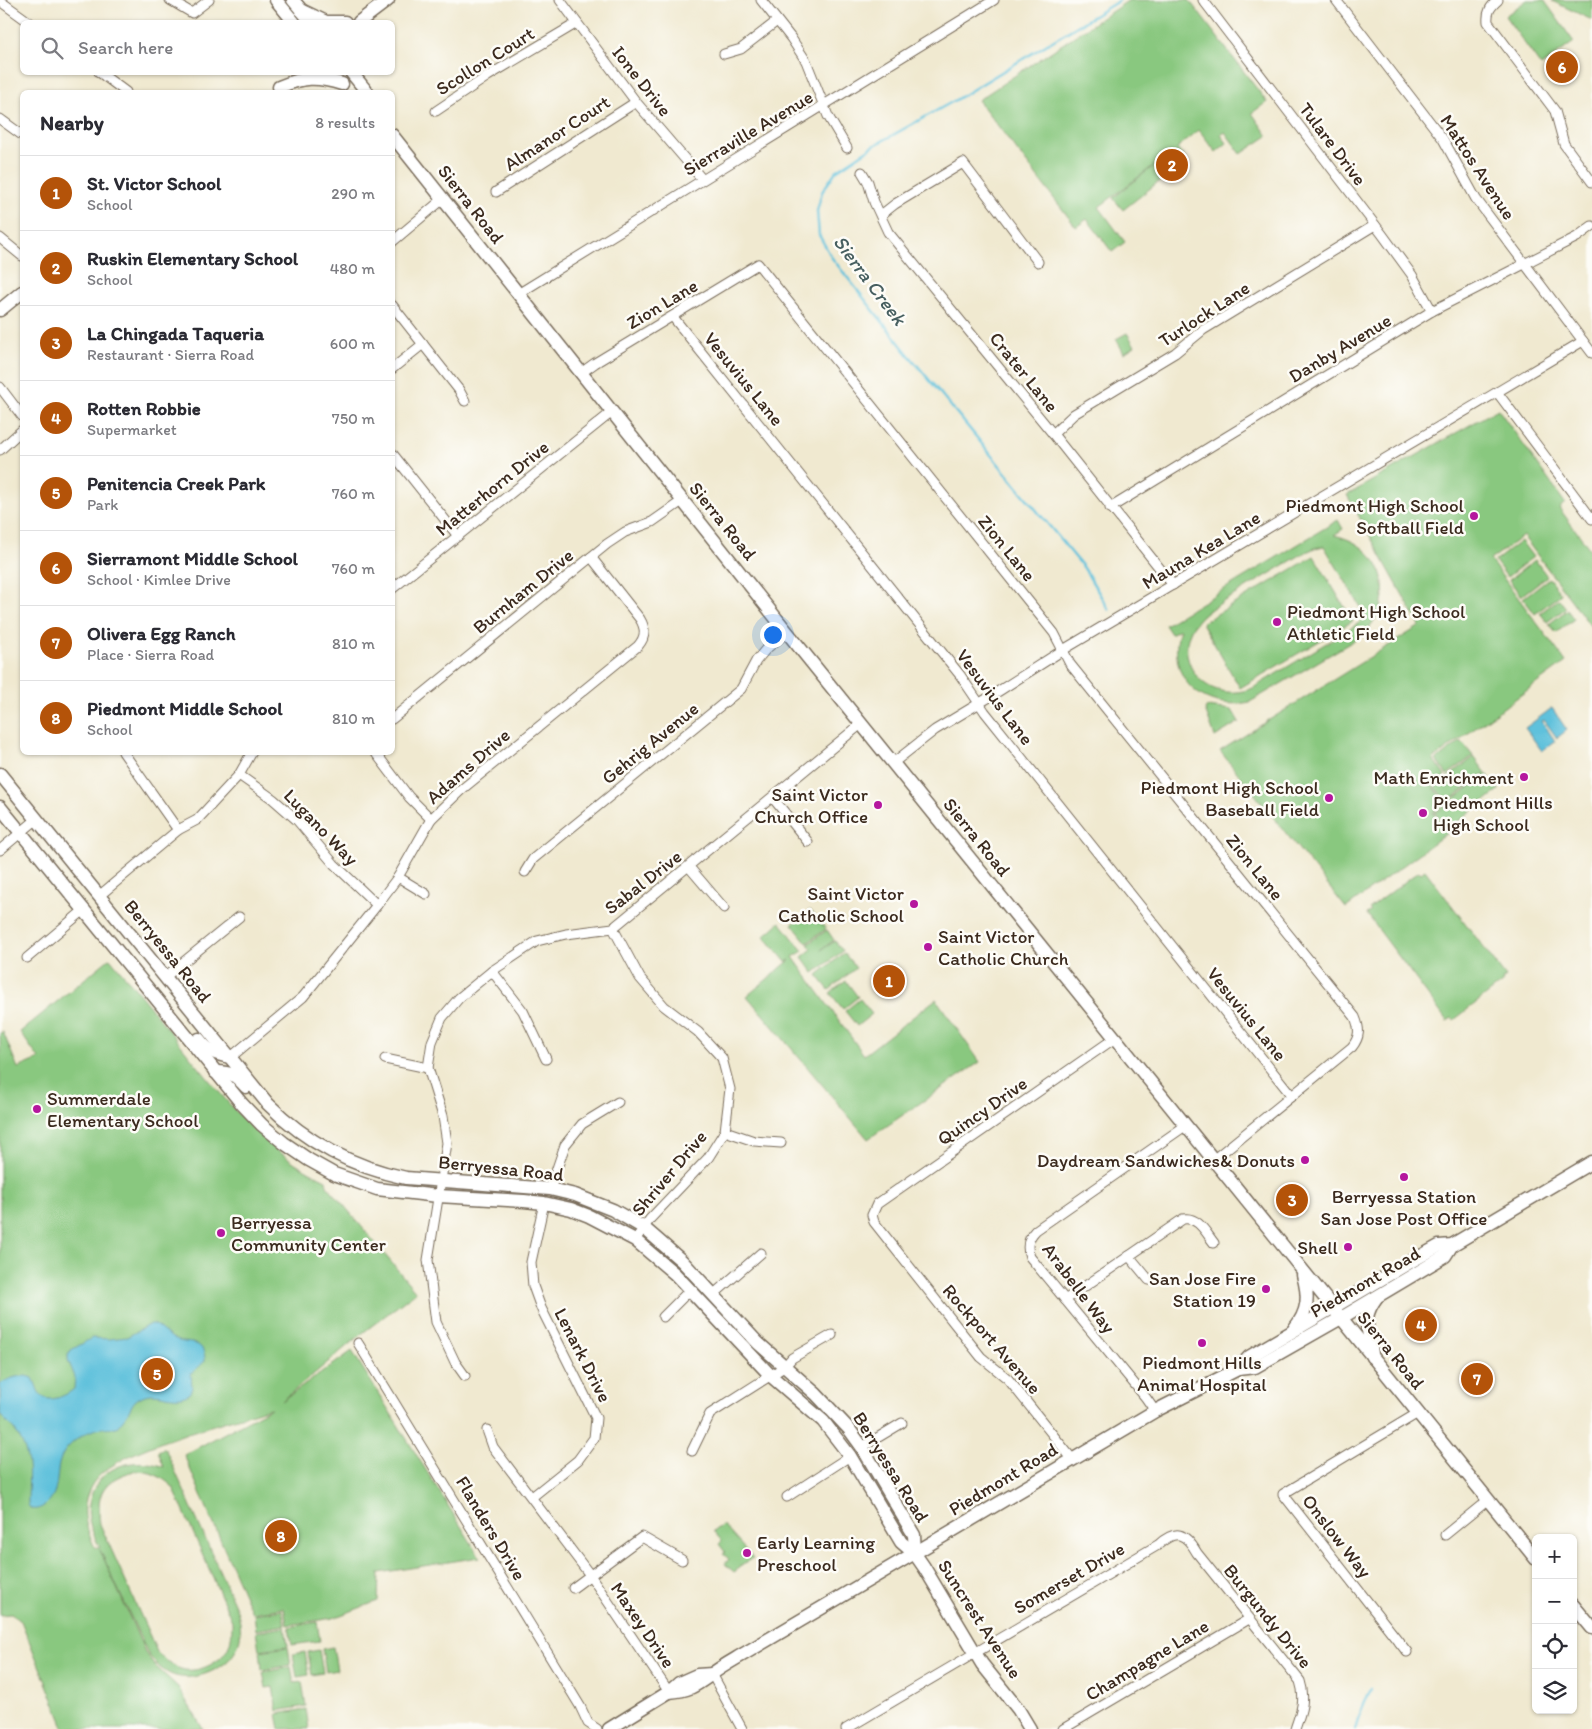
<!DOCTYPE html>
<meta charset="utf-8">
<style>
:root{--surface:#fff;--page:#f7f7f7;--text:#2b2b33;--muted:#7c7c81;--line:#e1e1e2;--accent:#b45309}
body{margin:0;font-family:Itim,sans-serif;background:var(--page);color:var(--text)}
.controls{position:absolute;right:15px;bottom:15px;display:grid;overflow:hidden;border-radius:8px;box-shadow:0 1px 4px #0004}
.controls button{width:45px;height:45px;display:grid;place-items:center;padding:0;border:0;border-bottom:1px solid var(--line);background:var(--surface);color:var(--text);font:25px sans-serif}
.you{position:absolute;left:772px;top:634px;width:18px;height:18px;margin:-12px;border:4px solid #fff;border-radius:50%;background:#1a73e8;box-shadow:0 0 0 8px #1a73e833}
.badge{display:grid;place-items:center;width:32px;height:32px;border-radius:50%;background:var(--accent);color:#fff;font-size:16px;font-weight:700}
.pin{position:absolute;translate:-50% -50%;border:2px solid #fff;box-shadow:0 1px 5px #0006}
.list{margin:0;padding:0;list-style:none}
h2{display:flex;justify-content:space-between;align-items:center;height:65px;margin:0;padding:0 20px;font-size:21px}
h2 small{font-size:16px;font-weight:400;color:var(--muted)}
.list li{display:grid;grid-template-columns:32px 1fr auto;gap:15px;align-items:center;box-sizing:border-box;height:75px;padding:0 20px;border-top:1px solid var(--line)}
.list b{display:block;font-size:19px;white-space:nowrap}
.list p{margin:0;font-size:16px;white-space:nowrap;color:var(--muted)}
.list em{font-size:16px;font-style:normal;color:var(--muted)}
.icon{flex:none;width:28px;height:28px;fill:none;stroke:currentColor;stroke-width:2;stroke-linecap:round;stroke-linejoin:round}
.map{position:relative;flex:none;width:1592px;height:1729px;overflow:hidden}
.search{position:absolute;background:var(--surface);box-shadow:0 1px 4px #0004;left:20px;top:20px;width:375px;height:55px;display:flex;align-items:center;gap:12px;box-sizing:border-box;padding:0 18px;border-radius:8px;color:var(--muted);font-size:19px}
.panel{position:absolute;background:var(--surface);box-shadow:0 1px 4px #0004;left:20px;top:90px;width:375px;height:665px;border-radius:8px}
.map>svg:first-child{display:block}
.green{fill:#89c87f;stroke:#62794e;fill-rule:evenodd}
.water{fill:#5ec1dc;stroke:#4c767d}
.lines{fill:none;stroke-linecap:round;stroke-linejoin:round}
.stream{stroke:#5ec1dc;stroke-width:2.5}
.street-casing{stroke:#7a6d5c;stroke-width:11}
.secondary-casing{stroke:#7a6d5c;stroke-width:15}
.street{stroke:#fff;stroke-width:9}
.secondary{stroke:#fff;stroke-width:12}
.poi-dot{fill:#b5179e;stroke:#fdfcf7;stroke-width:2}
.labels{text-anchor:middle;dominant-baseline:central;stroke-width:5;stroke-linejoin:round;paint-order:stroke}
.street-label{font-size:19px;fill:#3b2a1e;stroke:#fdfcf7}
.poi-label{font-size:19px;fill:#3b2a1e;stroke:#fdfcf7;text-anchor:end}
.water-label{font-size:20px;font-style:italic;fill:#475f60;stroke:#fdfcf7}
</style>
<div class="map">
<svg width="1592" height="1729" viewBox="0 0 1592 1729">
<rect width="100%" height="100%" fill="#fdfcf7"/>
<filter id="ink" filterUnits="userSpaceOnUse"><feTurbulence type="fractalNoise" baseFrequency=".02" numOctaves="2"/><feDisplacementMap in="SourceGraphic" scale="10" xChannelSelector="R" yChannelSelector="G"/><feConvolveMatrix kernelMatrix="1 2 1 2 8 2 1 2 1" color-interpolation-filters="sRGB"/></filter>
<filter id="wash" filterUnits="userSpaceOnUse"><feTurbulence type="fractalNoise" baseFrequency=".0096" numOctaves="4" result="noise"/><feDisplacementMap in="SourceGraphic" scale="20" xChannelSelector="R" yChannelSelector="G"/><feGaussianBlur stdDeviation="1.12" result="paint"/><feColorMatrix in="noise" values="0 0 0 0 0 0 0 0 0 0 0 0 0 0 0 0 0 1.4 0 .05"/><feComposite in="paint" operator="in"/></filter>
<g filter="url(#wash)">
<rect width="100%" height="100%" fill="#f0e9d0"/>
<g class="green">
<polygon points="1129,0 1189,0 1267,102 1252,113 1268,136 1241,154 1225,132 1221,135 1227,143 1216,152 1199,130 1177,148 1186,160 1123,210 1113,198 1161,160 1099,207 1125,242 1112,252 1087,219 1076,227 978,100"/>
<polygon points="1527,0 1544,0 1574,42 1541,66 1505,16"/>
<polygon points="1553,0 1592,0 1592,20 1552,1"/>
<polygon points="1127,333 1135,346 1124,353 1116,339"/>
<polygon points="1498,409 1565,503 1559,508 1592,552 1592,628 1523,536 1490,560 1566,662 1433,759 1445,776 1433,786 1445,803 1433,813 1447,833 1346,908 1220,751 1266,722 1267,720 1269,720 1420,626 1347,495"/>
<path d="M 1338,520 L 1343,529 L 1334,535 C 1387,547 1400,601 1360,637 L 1250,702 C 1202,712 1165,678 1180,629 L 1171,634 L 1165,625 ZM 1324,546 L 1365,614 L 1359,623 L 1253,688 C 1200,709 1162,647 1206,612 L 1304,553 L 1315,548 Z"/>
<polygon points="1521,541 1533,557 1507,577 1495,561"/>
<polygon points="1314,556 1353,621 1240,688 1202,623"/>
<polygon points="1535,560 1547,576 1521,596 1509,580"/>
<polygon points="1549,578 1561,594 1535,614 1523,598"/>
<polygon points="1559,599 1566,608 1547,622 1540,613"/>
<polygon points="1567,610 1574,619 1556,633 1549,624"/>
<polygon points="1207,707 1232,710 1239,722 1215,737 1205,710"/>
<polygon points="1461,741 1473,756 1447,775 1436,760"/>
<polygon points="1474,757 1486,773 1447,802 1435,787"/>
<polygon points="1487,774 1499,790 1448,829 1435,813"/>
<polygon points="1425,870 1506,977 1502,980 1503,982 1454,1020 1452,1018 1447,1021 1367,914 1371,911 1369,909 1419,871 1421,873"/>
<polygon points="810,910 826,929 807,943 792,924"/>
<polygon points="780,922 803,951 793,957 864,1055 936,999 980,1062 868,1139 747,996 790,960 786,962 764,936"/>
<polygon points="827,930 834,940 821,950 835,941 843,951 814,973 802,957 812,949 808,944"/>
<polygon points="844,953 856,968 829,990 817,975"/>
<path d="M 110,958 C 138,992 165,1025 192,1059 C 233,1109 266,1152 326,1180 L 327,1185 L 416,1292 L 360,1335 L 282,1401 L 352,1351 L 480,1557 L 379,1573 L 378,1601 L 333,1618 L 287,1625 L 284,1608 L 252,1613 L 184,1455 L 271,1408 C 257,1411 242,1417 227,1421 C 194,1431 112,1454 93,1483 C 79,1505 85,1526 95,1548 L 100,1548 C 93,1534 86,1519 89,1504 C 95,1467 133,1455 164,1467 L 158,1451 L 165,1448 L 237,1610 C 247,1641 236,1663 205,1674 C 193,1678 181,1679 170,1674 C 161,1670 155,1663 149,1656 L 100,1550 L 146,1654 L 153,1664 L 178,1687 L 203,1729 L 65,1729 L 21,1621 L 11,1614 L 0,1615 L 0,1033 L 3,1032 L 18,1068 L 39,1059 L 20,1032 ZM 134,1471 C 151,1471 161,1476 173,1487 L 232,1621 C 232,1630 232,1639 228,1648 C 221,1662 201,1672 185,1670 C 174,1668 166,1661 158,1654 L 100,1524 C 96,1492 103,1480 134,1471 Z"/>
<polygon points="846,981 858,997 843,1009 830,993"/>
<polygon points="860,999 872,1014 857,1026 845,1011"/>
<polygon points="723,1525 753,1558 741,1565 741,1567 734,1572 725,1564 729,1559 723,1554 725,1552 719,1544 722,1541 713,1531"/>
<polygon points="282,1610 285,1625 256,1630 254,1614"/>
<polygon points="317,1622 320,1641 292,1645 289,1627"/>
<polygon points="285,1627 288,1646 259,1650 256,1632"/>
<polygon points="288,1647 291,1665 262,1670 260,1651"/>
<polygon points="333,1647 337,1670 326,1672 322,1649"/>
<polygon points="319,1650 323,1673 312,1675 308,1652"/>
<polygon points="305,1652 309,1675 297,1677 293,1654"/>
<polygon points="291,1667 294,1683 302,1682 306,1706 277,1711 273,1687 266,1688 263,1672"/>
<polygon points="306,1709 309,1729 280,1729 277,1714"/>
</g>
<g class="water">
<polygon points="1552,708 1567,730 1557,738 1544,720 1542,721 1555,741 1542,751 1525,728"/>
<path d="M 150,1324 L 154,1324 C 161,1329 167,1335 174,1339 C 187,1346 205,1337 205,1361 L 191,1374 L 192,1388 L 189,1394 C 171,1405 154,1384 135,1401 C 132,1404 130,1410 127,1414 C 124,1419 120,1423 117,1427 C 110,1428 104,1427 97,1429 C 85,1432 69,1443 63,1454 C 53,1471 63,1490 45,1505 C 41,1508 37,1510 31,1509 L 28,1505 C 28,1474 33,1456 14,1429 C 10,1424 4,1420 0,1415 L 0,1384 C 9,1378 23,1373 33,1378 C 36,1383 37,1390 40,1394 C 48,1405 67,1395 74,1389 L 75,1377 L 68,1360 L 68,1355 L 71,1350 L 92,1338 L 109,1339 L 127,1337 Z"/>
</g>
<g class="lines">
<g class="stream">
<polyline points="1109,610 1084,568 908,354 832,258 819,235 817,211 822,192 836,171 875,145 952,102 1120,0"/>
<polyline points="1355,1729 1358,1719 1371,1688"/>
</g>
</g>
</g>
<g filter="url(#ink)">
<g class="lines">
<g class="street-casing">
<g id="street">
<polyline points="170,0 192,13 209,0"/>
<polyline points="560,0 636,102 702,179"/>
<polyline points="761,0 791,38 806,61 828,116 847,148"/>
<polyline points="1203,0 1382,234 1412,275 1432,311"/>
<polyline points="1336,0 1443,139 1476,199 1592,353"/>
<path d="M 1498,0 C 1490,7 1487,12 1488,22 L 1555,111 L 1564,144 L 1592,182"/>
<polyline points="0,1 29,22"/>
<polyline points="724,54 741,49 777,21"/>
<polyline points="99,72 126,92"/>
<polyline points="436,111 488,76 577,23"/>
<polyline points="0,119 22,135"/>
<polyline points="862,172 868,182 874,202 888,232 1053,434 1173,585"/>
<polyline points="496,192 636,102"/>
<polyline points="881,215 895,204 963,163 1038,262"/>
<polyline points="0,238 22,256"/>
<polyline points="392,242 443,199"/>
<polyline points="518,294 994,0"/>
<polyline points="392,305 459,390 465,401"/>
<polyline points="673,317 960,675 985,712 1292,1096"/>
<polyline points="392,369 423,344"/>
<path d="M 581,373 L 595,363 L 758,264 L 1054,633 L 1070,664 L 1355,1017 C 1360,1029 1360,1037 1352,1047 L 1213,1160"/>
<polyline points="0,387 22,416"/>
<polyline points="1497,392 1592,519"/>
<polyline points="1053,434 1074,414 1175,353 1203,330 1375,225"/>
<polyline points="0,450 22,430"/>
<polyline points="392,453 458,536"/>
<polyline points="1110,508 1432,311 1577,237 1592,226"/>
<polyline points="392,589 612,412"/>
<polyline points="392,719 607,544 625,532 652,522 682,501"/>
<polyline points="123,752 178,830"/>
<polyline points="375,752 409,797 431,819"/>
<polyline points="893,763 935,730 988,698 1063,650 1583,341"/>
<polyline points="239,775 273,799 297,820 334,864 377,905"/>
<polyline points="773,798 808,842"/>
<polyline points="0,850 37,819"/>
<polyline points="689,867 724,908"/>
<polyline points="525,872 533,859 741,689 756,661 766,649 787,632"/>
<polyline points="398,877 426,894"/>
<polyline points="99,896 178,830 197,820 239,775 252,752"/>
<polyline points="613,928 640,978 664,1006 698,1032 722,1058 730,1089 725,1131 708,1158 650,1219 635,1240"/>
<polyline points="27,958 84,910"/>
<polyline points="492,971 523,1011 546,1059"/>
<polyline points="165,977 239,917"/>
<path d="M 231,1057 L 303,997 L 377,905 L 398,877 L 431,819 L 461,790 L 638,646 C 646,637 646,629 640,619 L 591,557"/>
<polyline points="385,1059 428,1068"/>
<polyline points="725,1131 754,1141 781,1143"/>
<polyline points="550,1189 565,1145 582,1124 618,1102"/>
<polyline points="1129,1256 1149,1280"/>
<polyline points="713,1295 761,1253"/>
<path d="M 1065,1300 L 1183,1219 C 1198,1216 1206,1233 1214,1243"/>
<polyline points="663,1317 690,1290"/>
<polyline points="358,1343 580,1706 588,1723 597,1729"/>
<polyline points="465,1376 455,1362 436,1322 428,1260 447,1143 443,1116 428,1068 432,1042 442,1018 459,998 492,971 537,941 566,934 613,928 861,724"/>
<path d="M 1155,1411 L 1146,1398 L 1030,1257 C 1026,1246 1028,1238 1036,1230 L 1185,1126"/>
<polyline points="487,1430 493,1447 590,1575 669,1692"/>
<polyline points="862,1447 902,1423"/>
<polyline points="692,1451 710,1414 784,1367 792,1358 832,1335"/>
<polyline points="1073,1460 1008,1379 981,1357 874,1222 872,1215 877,1204 1115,1038"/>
<polyline points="532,1497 578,1460 594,1438 596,1418 541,1308 533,1286 531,1262 544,1203"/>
<polyline points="787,1497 850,1456"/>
<polyline points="1445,1535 1488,1500"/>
<polyline points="573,1588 642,1537 682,1560"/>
<polyline points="1407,1652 1283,1494 1418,1413"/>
<polyline points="712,1674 742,1729"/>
<path d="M 846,1729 L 1158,1545 C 1176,1529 1185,1532 1197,1553 L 1300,1681 C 1306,1699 1301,1712 1295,1729"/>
<polyline points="1063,1729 1249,1619"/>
</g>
</g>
<g class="secondary-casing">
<g id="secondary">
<polyline points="276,0 294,22"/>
<polyline points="293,0 307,17"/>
<polyline points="301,10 326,22 345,22"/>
<polyline points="359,22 388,0"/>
<polyline points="351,72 367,92"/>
<path d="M 279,87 C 303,77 317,76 342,84"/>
<polyline points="392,135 787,632 1536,1559"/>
<polyline points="0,310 22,292"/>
<path d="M 0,774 L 268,1104 C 307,1143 352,1167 406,1178 L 550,1189 L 575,1195 L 613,1210 L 644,1228 L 682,1261 L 758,1343 L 816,1394 L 849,1429 L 862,1447 L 914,1535 L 915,1554"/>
<polyline points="0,807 242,1104 262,1125 284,1143 309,1160 334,1174 377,1189 438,1196 524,1201 544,1203 571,1209 589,1216 635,1240 675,1274 771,1376 823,1421 850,1456 901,1542 915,1554 924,1567 982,1664 1018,1709 1030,1729"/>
<path d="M 199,1039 C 208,1051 216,1055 231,1057"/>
<path d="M 215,1072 C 232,1072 235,1075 246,1087"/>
<path d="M 1294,1329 C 1309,1311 1309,1296 1303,1275"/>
<path d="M 1372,1357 C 1372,1330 1358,1323 1376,1298"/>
<polyline points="1238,1369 1249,1357 1412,1261 1439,1246 1452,1245 1592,1162"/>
<polyline points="1573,1605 1592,1628"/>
<path d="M 669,1692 C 691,1690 695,1686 712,1674 C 721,1667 732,1661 742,1655 L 1155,1411 L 1238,1369 L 1255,1367 L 1341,1318 L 1445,1256 L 1452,1245"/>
<polyline points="609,1729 669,1692 679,1683 697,1675 712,1674"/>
</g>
</g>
<use href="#street" class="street"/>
<use href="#secondary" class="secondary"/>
</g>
</g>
<g class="poi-dot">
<circle cx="1474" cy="516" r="5"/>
<circle cx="1277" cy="622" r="5"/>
<circle cx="1524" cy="777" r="5"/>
<circle cx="1329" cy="798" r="5"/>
<circle cx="878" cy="805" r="5"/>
<circle cx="1423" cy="813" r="5"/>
<circle cx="914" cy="904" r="5"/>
<circle cx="928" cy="947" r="5"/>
<circle cx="37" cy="1109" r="5"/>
<circle cx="1305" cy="1160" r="5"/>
<circle cx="1404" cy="1177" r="5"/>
<circle cx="221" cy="1233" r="5"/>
<circle cx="1348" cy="1247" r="5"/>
<circle cx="1266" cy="1289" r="5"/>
<circle cx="1202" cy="1343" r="5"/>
<circle cx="747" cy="1553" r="5"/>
</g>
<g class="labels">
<g class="street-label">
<text transform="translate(485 61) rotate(-32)">Scollon Court</text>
<text transform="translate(642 81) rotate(52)">Ione Drive</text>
<text transform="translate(557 133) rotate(-33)">Almanor Court</text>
<text transform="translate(748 133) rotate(-31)">Sierraville Avenue</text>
<text transform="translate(1333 144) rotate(53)">Tulare Drive</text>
<text transform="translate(1478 167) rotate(57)">Mattos Avenue</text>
<text transform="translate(471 204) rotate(52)">Sierra Road</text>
<text transform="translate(662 304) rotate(-31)">Zion Lane</text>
<text transform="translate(1204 314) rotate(-33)">Turlock Lane</text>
<text transform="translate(1340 348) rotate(-31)">Danby Avenue</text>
<text transform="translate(1024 372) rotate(51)">Crater Lane</text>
<text transform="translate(744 379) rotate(51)">Vesuvius Lane</text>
<text transform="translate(492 488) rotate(-39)">Matterhorn Drive</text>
<text transform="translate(723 521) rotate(51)">Sierra Road</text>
<text transform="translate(1007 548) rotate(51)">Zion Lane</text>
<text transform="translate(1201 550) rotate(-31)">Mauna Kea Lane</text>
<text transform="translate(523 591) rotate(-39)">Burnham Drive</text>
<text transform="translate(995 697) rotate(53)">Vesuvius Lane</text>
<text transform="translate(650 743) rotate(-39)">Gehrig Avenue</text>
<text transform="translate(468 766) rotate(-41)">Adams Drive</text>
<text transform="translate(321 827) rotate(46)">Lugano Way</text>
<text transform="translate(977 837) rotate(51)">Sierra Road</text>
<text transform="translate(1255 867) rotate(51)">Zion Lane</text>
<text transform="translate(643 882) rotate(-38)">Sabal Drive</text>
<text transform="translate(168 951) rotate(51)">Berryessa Road</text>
<text transform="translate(1247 1014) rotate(51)">Vesuvius Lane</text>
<text transform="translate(982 1111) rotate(-35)">Quincy Drive</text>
<text transform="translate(501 1168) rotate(6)">Berryessa Road</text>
<text transform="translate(669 1173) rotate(-50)">Shriver Drive</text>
<text transform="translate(1365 1282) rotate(-30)">Piedmont Road</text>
<text transform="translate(1079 1288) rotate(53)">Arabelle Way</text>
<text transform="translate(992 1339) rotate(49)">Rockport Avenue</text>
<text transform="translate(1391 1350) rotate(51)">Sierra Road</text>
<text transform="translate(583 1355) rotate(63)">Lenark Drive</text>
<text transform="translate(891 1467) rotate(58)">Berryessa Road</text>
<text transform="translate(1003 1479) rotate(-31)">Piedmont Road</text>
<text transform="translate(491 1528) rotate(59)">Flanders Drive</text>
<text transform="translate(1337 1536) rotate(52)">Onslow Way</text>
<text transform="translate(1069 1578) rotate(-30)">Somerset Drive</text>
<text transform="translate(1268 1616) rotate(51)">Burgundy Drive</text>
<text transform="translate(980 1619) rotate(57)">Suncrest Avenue</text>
<text transform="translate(643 1625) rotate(56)">Maxey Drive</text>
<text transform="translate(1147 1660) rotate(-31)">Champagne Lane</text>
</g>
<g class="poi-label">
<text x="1464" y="505">Piedmont High School<tspan x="1464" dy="22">Softball Field</tspan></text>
<text x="1287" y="611" text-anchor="start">Piedmont High School<tspan x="1287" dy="22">Athletic Field</tspan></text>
<text x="1514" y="777">Math Enrichment</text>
<text x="1319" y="787">Piedmont High School<tspan x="1319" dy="22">Baseball Field</tspan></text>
<text x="868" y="794">Saint Victor<tspan x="868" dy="22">Church Office</tspan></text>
<text x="1433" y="802" text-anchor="start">Piedmont Hills<tspan x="1433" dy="22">High School</tspan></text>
<text x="904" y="893">Saint Victor<tspan x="904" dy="22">Catholic School</tspan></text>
<text x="938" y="936" text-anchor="start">Saint Victor<tspan x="938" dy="22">Catholic Church</tspan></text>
<text x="47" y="1098" text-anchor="start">Summerdale<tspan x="47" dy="22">Elementary School</tspan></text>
<text x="1295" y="1160">Daydream Sandwiches&amp; Donuts</text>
<text x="1404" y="1196" text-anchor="middle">Berryessa Station<tspan x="1404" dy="22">San Jose Post Office</tspan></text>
<text x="231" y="1222" text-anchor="start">Berryessa<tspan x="231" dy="22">Community Center</tspan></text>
<text x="1338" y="1247">Shell</text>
<text x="1256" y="1278">San Jose Fire<tspan x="1256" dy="22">Station 19</tspan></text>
<text x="1202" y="1362" text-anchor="middle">Piedmont Hills<tspan x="1202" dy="22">Animal Hospital</tspan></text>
<text x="757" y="1542" text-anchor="start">Early Learning<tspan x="757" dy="22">Preschool</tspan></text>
</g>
<g class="water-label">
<text transform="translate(870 280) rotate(53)">Sierra Creek</text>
</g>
</g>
</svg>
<div class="controls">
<button>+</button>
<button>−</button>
<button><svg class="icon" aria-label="locate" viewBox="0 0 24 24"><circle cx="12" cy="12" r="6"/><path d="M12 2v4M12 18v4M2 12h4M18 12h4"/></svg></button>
<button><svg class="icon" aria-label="layers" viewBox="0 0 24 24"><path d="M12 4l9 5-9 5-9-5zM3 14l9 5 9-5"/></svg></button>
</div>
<div class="you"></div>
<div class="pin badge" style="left:889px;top:981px">1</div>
<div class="pin badge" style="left:1172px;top:165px">2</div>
<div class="pin badge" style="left:1292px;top:1200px">3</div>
<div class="pin badge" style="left:1421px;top:1325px">4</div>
<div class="pin badge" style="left:157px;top:1374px">5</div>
<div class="pin badge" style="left:1562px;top:67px">6</div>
<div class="pin badge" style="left:1477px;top:1379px">7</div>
<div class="pin badge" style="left:281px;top:1536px">8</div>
<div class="search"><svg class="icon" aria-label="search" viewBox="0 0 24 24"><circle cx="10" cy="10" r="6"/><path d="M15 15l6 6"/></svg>Search here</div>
<section class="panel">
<h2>Nearby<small>8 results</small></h2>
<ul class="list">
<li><span class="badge">1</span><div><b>St. Victor School</b><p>School</p></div><em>290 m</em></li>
<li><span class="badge">2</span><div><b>Ruskin Elementary School</b><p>School</p></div><em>480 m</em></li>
<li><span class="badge">3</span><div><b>La Chingada Taqueria</b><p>Restaurant · Sierra Road</p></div><em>600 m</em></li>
<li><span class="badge">4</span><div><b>Rotten Robbie</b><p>Supermarket</p></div><em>750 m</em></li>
<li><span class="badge">5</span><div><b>Penitencia Creek Park</b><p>Park</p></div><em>760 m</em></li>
<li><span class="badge">6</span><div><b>Sierramont Middle School</b><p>School · Kimlee Drive</p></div><em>760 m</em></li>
<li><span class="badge">7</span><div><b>Olivera Egg Ranch</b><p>Place · Sierra Road</p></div><em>810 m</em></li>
<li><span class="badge">8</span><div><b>Piedmont Middle School</b><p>School</p></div><em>810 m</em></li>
</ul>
</section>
</div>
